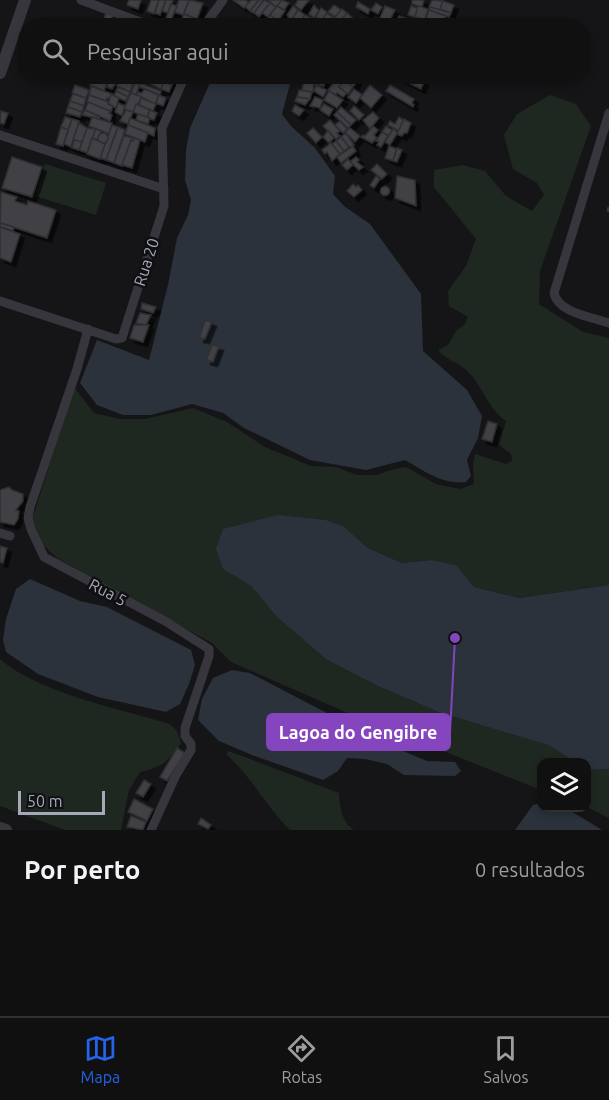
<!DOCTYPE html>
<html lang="pt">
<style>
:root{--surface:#101011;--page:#1e1e1f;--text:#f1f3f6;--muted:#9c9d9f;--line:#303031;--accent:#2563eb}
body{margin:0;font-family:Ubuntu,sans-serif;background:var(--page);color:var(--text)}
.controls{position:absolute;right:18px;bottom:18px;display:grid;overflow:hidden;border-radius:12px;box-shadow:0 3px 9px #0003}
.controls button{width:54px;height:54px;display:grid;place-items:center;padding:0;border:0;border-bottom:2px solid var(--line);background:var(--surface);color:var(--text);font:30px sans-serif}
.scale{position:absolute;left:18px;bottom:15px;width:87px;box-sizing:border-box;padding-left:6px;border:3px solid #a6a9b8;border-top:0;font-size:16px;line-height:21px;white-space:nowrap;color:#a6a9b8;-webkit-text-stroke:4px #101012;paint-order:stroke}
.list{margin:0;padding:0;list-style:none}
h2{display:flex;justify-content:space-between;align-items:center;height:78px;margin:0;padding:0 24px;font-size:26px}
h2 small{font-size:20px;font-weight:400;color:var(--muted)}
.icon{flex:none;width:33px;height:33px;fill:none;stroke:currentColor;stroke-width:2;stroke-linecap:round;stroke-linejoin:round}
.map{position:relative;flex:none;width:609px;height:830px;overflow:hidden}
.search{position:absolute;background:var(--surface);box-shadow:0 3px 9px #0003;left:18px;right:18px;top:18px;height:66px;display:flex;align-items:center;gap:15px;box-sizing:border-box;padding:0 21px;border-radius:24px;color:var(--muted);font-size:22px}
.sheet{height:186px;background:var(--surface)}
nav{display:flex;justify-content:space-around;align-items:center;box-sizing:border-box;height:84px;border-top:2px solid var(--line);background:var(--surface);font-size:16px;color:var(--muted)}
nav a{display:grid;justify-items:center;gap:3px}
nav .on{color:var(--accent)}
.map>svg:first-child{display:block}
.green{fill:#1f2721}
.water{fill:#2b323b}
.building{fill:#3f3f44;stroke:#2f2f33;stroke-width:1.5;filter:url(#shadow)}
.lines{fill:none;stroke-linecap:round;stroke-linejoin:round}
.service{stroke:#36363c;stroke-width:4.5}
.minor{stroke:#36363c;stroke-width:9}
.tertiary{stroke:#36363c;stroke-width:12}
.labels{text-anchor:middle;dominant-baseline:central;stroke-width:5;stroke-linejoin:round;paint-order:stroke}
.street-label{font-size:16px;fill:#a6a9b8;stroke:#101012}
.leader{fill:none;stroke:#8445be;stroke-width:2}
.callout-dot{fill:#8445be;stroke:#101012;stroke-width:2}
.callout{fill:#8445be;stroke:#8445be;stroke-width:2}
.callout-label{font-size:18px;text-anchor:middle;font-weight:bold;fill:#fff}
</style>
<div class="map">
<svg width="609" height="830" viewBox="0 0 609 830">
<defs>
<filter id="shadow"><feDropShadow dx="4.5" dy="4.5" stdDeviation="0" flood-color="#0009"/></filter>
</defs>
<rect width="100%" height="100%" fill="#151517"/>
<g class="green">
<path d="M 550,95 L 576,104 L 591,126 L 540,271 L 539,304 L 583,332 L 609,338 L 609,585 L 519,598 L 474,587 L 456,565 L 432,560 L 402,563 L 368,548 L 343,526 L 326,520 L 223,569 L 251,586 L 276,616 L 327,660 L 378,686 L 441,713 L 548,745 L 575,762 L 542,762 L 541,790 L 343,711 L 231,662 L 212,643 L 57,558 L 43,545 L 32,520 L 74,387 L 94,413 L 120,419 L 145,419 L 193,408 L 227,422 L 265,447 L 311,466 L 336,467 L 357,475 L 376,475 L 391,470 L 406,467 L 436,484 L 460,489 L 474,484 L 473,463 L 475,454 L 506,464 L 512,461 L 511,454 L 499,445 L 506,421 C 487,408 481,382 465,369 C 455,361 448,361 438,350 L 448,345 L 456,331 L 465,324 L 468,317 L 449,306 L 448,291 L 466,266 L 476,239 L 434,187 L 434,170 L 463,165 L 485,171 L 506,196 L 532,211 L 544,195 L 537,183 L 513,169 L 504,135 L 517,114 Z"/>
<polygon points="45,164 106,183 96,215 35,196"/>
<path d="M 0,659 C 39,693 120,709 170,724 L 177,731 L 181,743 C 169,761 162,767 140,772 L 129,790 L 121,830 L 65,830 L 0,806 Z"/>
<path d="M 229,751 L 339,793 C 340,807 341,821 354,830 L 290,830 C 266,806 251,776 226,754 Z"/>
<polygon points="609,769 609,818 587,807 586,770"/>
</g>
<g class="water">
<path d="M 209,77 L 292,77 L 282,114 L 291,126 L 315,148 L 335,176 L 333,194 L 344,206 L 370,224 L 421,294 L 423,351 L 467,390 L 482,416 L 478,438 L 467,460 L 471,476 L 466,482 C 443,485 424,471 405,460 L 366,470 L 310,460 L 244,428 L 223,413 L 192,404 L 151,415 L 123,415 L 97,405 L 80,383 L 97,340 L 149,360 L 168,285 L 177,238 L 188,215 L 191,200 L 185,180 L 186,150 L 190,128 L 209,85 Z"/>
<polygon points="278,515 326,520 343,526 368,548 402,563 432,560 456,565 474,587 519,598 609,585 609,769 587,770 586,762 575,762 548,745 441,713 378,686 327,660 276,616 251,586 223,569 216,549 223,529"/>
<polygon points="30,579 80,601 107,607 191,650 195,665 189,684 180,704 166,712 98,697 38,674 6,652 3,640 6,619 16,589"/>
<polygon points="232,670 250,673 346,723 385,736 403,751 427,761 455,762 461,771 455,776 404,775 387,764 365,759 347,758 338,771 323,780 252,755 219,741 198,720 202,699 213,678"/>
<polygon points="541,803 542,808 566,808 602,830 515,830 533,805"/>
</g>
<g class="building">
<polygon points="129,0 141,0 138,9 127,5"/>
<polygon points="151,0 159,0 154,14 147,11"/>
<polygon points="159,0 166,0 160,15 155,13"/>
<polygon points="166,0 173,0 168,13 162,11"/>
<polygon points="179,0 189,0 183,15 174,12"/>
<polygon points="189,0 203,3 197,19 184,14"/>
<polygon points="233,0 246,0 249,3 244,8"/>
<polygon points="251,0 259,0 250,11 245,7"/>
<polygon points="259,0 264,0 254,13 250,11"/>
<polygon points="264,0 270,3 259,17 254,13"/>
<polygon points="268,0 282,0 276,7"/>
<polygon points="282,0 289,3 284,10 277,6"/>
<polygon points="298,0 309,0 301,10 295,5"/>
<polygon points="412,0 424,0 422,7 412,4"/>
<polygon points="432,0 443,1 440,10 429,7"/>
<polygon points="443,1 454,5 451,13 440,9"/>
<polygon points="358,2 370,9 368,14 356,7"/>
<polygon points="270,3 276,7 268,17 262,13"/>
<polygon points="376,3 382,7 378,14 371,10"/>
<polygon points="171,4 177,6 170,23 165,21"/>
<polygon points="314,5 319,11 314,18 309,14"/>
<polygon points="334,5 341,10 335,17 328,12"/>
<polygon points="277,6 285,11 278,21 270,15"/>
<polygon points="293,6 298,10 291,21 287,15"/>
<polygon points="385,6 395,10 389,22 380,18"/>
<polygon points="411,6 418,8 415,17 408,15"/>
<polygon points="418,6 428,9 425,20 415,17"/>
<polygon points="430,7 451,13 449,17 429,10"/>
<polygon points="321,8 327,12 322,21 316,17"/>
<polygon points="342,9 347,13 337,25 334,22 337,19 334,18"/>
<polygon points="298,10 305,15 298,26 296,26 290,22"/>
<polygon points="429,10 446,16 443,24 426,18"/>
<polygon points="106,12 113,15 109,26 102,26"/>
<polygon points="327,13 335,19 330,26 322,20"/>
<polygon points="347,13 356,21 351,26 336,26"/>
<polygon points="184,14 201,21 199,26 182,19"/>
<polygon points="270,15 278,21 275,26 264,24"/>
<polygon points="305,15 311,18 306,26 298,26"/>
<polygon points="399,16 413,21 412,26 396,22"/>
<polygon points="361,18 370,25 370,26 352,25 356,20 358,22"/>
<polygon points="426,18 440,23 439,26 424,23"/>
<polygon points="104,76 105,79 106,76 110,77 108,83 93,77"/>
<polygon points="133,76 135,78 133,84 119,78"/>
<polygon points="150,76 164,82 161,89 144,81 145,79 148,80"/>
<polygon points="152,76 168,76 175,79 172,85"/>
<polygon points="316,76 326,76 324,86 314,84"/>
<polygon points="346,76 352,82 351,76 357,81 353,87 343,79"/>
<polygon points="414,76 424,81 421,89 397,77"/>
<polygon points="93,77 107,83 104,91 90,85"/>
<polygon points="111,77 118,80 112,89 107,87"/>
<polygon points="121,78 133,84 130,92 117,86"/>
<polygon points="337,79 342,83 339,87 347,93 343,97 337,93 335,95 328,90"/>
<polygon points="304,80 314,81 313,92 302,90"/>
<polygon points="344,80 353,87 348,94 339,87"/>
<polygon points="135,81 140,85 136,95 131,93"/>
<polygon points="164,82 172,85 169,92 161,89"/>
<polygon points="140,83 161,91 160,95 139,87"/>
<polygon points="75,85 89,90 86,98 72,93"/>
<polygon points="316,85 327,90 323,97 314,91"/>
<polygon points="370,85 382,95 371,108 360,98"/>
<polygon points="390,85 414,99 412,103 414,105 413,107 386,91"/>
<polygon points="91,86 112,94 110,99 107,98 106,101 89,95"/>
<polygon points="118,87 130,92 128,97 116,91"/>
<polygon points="144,89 159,95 155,104 137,95 138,92 142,93"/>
<polygon points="354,89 362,95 356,103 348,97"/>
<polygon points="299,90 312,92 310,99 297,97"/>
<polygon points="116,91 128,97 126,101 114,96"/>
<polygon points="329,91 343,100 337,108 324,100"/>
<polygon points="131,93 142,97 133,112 124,109"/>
<polygon points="73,94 86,98 84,106 70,101"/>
<polygon points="111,94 119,98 116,108 108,104"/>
<polygon points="89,95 109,102 108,104 113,106 111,112 87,102"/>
<polygon points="159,95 166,98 163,106 156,103"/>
<polygon points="297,97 310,99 305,105 295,101"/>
<polygon points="315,97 323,100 320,108 310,106"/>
<polygon points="141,98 156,104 153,111 139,105"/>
<polygon points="70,101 84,106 82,112 68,107"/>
<polygon points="88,102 110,111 109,113 112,115 110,121 85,110"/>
<polygon points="118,103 125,106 122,116 115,112"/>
<polygon points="136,104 150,110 147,118 133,112"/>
<polygon points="324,104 333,109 329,116 320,110"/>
<polygon points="295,105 304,110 299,116 292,111"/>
<polygon points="354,106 364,115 359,120 350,111"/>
<polygon points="68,107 82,112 80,117 66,113"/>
<polygon points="341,107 356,120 351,125 337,112"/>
<polygon points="85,110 100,117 99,119 82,115"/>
<polygon points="126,110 133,112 128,124 120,121"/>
<polygon points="150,110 157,113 154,120 147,118"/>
<polygon points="1,111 8,113 4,124 0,123"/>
<polygon points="337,112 351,125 348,128 334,115"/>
<polygon points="373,112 379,118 370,129 363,120"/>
<polygon points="138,114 150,118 148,124 136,120"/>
<polygon points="65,117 72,119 68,130 61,127"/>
<polygon points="92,117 112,123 109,134 89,126"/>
<polygon points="399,117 403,120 399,131 388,125 390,121 395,124"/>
<polygon points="130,118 155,128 154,136 128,125"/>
<polygon points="72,119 79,121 71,147 64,144"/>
<polygon points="404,119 411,123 407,133 404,133 402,136 397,134"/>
<polygon points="330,120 340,131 337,133 340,136 336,139 323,126"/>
<polygon points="340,121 347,129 343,133 335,125"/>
<polygon points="79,123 87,128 83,143 73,140"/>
<polygon points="112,125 118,127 106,160 100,158"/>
<polygon points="128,125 148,133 145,142 125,134"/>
<polygon points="373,126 378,130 374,135 377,138 372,143 361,137 363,135 365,136"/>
<polygon points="386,126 392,130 389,136 382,132"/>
<polygon points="61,127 68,130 63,146 56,144"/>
<polygon points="118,127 125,130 114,163 106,160"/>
<polygon points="87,128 96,129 87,153 79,150"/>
<polygon points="313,128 322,137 316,143 307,133"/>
<polygon points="350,128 360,136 355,142 345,132"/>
<polygon points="96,129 101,131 99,140 92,138"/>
<polygon points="393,129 398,132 390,145 385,142"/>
<polygon points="328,131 334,138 329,143 323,137"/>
<polygon points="382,132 388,136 381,147 377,145 379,142 376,141"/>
<polygon points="346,133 354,145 352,147 349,147 341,137"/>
<circle cx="103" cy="138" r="5"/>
<polygon points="124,136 134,138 133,141 131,140 122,166 114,163"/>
<polygon points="341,137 349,147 344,151 336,141"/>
<polygon points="92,138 105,144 100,159 87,154"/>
<polygon points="134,138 140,140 132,168 122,165 131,140 133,141"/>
<polygon points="74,140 82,142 79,150 72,148"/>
<polygon points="336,141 344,151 340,154 332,144"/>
<polygon points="331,143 340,154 332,161 327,152 325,154 322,150"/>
<polygon points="353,146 356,151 341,163 337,157"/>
<polygon points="389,146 397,149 393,161 385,158"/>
<polygon points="397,148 402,150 397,162 393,161"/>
<polygon points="12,157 42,167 32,197 2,188"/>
<polygon points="356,157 359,160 357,162 363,167 359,170 350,162"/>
<polygon points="348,159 353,165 347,170 342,165"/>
<polygon points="377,164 387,174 382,179 371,170"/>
<polygon points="376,176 380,179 374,188 370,185"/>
<polygon points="397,176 415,180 416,206 395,198"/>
<polygon points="353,184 356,187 358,185 362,190 354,197 347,191"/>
<circle cx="385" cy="191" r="4.5"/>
<polygon points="1,192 17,197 15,201 27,205 28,201 56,210 47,238 0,223"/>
<polygon points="0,223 14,227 13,231 0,227"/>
<polygon points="0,227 20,234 11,262 0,258"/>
<polygon points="142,303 156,307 153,313 141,309"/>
<polygon points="140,313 151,315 146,325 136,323"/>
<polygon points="205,320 212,322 205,339 199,338"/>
<polygon points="134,325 149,325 143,342 130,338"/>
<polygon points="212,345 219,346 213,362 206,360"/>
<polygon points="488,421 497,424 492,442 482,439"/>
<polygon points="9,487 12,490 23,494 23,501 16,510 19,511 18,519 14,525 0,522 0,490"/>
<polygon points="0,546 7,548 3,563 0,562"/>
<polygon points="177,748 185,753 167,781 160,777"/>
<polygon points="144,780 151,784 143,797 136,793"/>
<polygon points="134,799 153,809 147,821 128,812"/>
<polygon points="131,816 146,822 143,830 127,827"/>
<polygon points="201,818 211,825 208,829 198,824"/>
</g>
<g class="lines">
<polyline class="service" points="609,209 609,210"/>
<g class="minor">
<polyline points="81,0 151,26"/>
<polyline points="204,26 223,0"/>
<path d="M 609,113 L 554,293 C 558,313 592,317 609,323"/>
<polyline points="0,135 164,189"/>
<polyline points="0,301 116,339 122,338 164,206 162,128 185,76"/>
<polyline points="88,329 77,369 30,507 28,518 31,529 44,557 165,621 209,649 209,656 185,728 185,736 191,744 191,750 176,775 151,830"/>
<polyline points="0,533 10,536"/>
</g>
<g class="tertiary">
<polyline points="0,73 25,0"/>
<polyline points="0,828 6,830"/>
</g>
</g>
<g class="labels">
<g class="street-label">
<text transform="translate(146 262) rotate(-72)">Rua 20</text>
<text transform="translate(108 592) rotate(28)">Rua 5</text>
</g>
</g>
<path class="leader" d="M455 638L450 732"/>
<circle class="callout-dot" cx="455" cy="638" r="6"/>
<rect class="callout" x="267" y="714" width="183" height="36" rx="6"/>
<g class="callout-label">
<text x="358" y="739">Lagoa do Gengibre</text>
</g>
</svg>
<div class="controls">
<button><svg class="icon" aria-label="layers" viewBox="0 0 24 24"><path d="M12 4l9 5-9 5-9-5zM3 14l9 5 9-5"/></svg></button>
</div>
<div class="scale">50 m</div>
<div class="search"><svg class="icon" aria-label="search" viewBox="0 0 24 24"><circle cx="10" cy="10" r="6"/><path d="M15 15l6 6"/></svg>Pesquisar aqui</div>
</div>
<section class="sheet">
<h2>Por perto<small>0 resultados</small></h2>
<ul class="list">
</ul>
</section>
<nav>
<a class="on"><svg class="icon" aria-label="map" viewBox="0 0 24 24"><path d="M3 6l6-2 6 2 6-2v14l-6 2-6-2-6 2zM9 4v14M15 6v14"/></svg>Mapa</a>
<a><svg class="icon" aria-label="directions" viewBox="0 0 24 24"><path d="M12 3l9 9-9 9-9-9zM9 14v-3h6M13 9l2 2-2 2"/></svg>Rotas</a>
<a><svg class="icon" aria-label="saved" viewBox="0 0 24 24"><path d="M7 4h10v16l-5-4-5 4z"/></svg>Salvos</a>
</nav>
